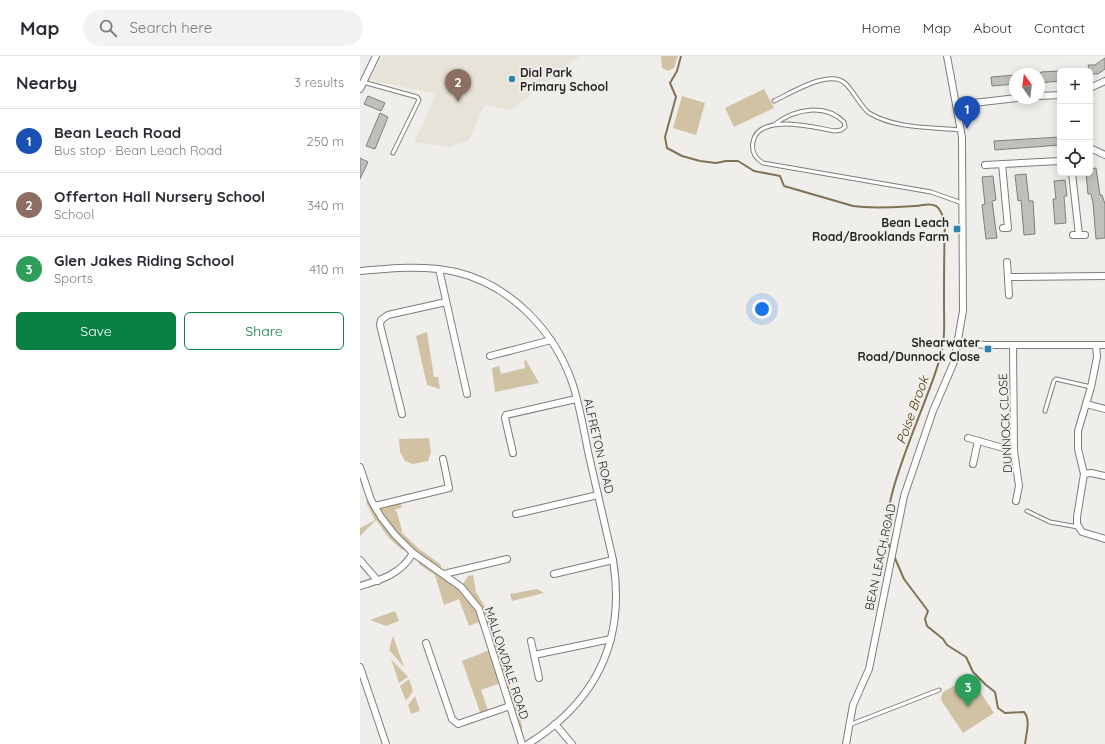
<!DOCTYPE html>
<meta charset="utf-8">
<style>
:root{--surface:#fff;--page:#f2f2f3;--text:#2b2b33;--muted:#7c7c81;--line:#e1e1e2;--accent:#0b8043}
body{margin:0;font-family:Quicksand,sans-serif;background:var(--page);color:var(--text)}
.controls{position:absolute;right:12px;top:12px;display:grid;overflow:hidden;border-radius:6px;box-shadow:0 2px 10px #0003}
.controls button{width:36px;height:36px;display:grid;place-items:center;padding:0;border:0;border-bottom:1px solid var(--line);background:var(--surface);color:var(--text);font:20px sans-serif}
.compass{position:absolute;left:649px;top:12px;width:36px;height:36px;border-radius:50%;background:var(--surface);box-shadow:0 2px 10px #0003;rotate:346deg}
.you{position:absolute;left:402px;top:253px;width:14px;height:14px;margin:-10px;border:3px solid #fff;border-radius:50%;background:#1a73e8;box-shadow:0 0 0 6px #1a73e833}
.badge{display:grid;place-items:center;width:26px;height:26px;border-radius:50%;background:var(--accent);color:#fff;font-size:13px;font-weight:700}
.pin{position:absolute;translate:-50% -33px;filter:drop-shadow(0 1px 2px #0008)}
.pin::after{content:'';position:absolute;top:21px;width:14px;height:12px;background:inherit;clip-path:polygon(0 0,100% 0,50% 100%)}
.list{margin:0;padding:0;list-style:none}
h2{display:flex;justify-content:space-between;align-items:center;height:52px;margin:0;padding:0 16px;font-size:17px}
h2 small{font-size:13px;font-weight:400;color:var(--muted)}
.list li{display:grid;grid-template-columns:26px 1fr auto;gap:12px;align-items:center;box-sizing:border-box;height:64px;padding:0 16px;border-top:1px solid var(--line)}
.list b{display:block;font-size:15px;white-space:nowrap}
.list p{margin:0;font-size:13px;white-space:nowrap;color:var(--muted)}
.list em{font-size:13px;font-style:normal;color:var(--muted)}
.actions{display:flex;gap:8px;padding:12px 16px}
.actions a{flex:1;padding:9px 0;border:1px solid var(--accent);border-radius:6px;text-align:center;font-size:14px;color:var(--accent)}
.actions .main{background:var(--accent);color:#fff}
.icon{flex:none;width:22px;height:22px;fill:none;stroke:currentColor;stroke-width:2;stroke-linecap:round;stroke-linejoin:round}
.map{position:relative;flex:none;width:745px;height:688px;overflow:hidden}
header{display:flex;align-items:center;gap:24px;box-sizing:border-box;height:56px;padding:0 20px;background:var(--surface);border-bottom:1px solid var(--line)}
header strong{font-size:19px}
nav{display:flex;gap:22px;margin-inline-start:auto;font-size:14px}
.search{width:280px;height:36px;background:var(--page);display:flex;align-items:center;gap:10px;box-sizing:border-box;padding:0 14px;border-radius:22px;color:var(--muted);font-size:15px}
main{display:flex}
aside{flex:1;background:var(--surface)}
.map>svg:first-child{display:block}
.built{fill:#e7e3d8}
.green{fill:#d1c2a3}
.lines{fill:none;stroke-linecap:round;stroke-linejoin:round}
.stream{stroke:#807256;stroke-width:2}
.building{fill:#c0bfbc;stroke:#817f7c}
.service-casing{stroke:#7f7d7a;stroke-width:5}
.minor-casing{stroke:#7f7d7a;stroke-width:8}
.service{stroke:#fff;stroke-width:3}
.minor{stroke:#fff;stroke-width:6}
.poi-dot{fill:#2984b1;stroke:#efeeeb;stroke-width:1.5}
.labels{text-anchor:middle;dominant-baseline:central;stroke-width:4;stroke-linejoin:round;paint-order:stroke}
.poi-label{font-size:12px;font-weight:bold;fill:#262524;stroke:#efeeeb;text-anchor:end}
.street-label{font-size:12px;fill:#262524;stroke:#efeeeb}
.water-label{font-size:13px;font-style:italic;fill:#4c3701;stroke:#efeeeb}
</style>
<header>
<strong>Map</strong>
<div class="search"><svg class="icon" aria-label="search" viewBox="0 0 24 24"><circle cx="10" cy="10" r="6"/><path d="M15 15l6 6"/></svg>Search here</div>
<nav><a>Home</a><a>Map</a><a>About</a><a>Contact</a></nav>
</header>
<main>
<aside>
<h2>Nearby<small>3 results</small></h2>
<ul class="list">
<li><span class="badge" style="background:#1a4fb4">1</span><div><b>Bean Leach Road</b><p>Bus stop · Bean Leach Road</p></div><em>250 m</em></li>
<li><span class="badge" style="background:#8d6e63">2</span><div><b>Offerton Hall Nursery School</b><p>School</p></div><em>340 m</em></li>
<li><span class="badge" style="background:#2e9e5b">3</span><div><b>Glen Jakes Riding School</b><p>Sports</p></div><em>410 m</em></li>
</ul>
<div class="actions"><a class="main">Save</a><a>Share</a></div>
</aside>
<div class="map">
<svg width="745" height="688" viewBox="0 0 745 688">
<rect width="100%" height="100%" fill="#efeeeb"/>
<polygon class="built" points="23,0 220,0 151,54 125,49 108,85 88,91 54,86 69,55 75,38 10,24"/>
<g class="green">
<polygon points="301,0 318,0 314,12 308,15 302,12"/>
<polygon points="404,33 414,52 374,71 365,52"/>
<polygon points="322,40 345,47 336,79 313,72"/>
<polygon points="67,276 74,321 78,321 80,333 67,329 56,280"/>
<polygon points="166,304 179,327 135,336 132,312 139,310 141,318 165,312 164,305"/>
<polygon points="69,382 71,396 68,405 53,408 45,405 40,396 39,383"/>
<polygon points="11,444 15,450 39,444 42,451 34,454 37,456 42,475 41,476 58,492 80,508 84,518 101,531 108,520 113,519 116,536 128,556 140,594 162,670 162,688 143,626 121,634 129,657 121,659 102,605 132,593 123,564 109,570 99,543 84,549 75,519 60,509 53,497 41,493 29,482 16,464 0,480 0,472 15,464 6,446"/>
<polygon points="177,533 184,537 152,545 150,538"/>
<polygon points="35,555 39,565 26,570 10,564"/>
<polygon points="33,580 44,611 29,594"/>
<polygon points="31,603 48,621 39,627"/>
<polygon points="610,620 634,657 603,677 581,644 582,637"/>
<polygon points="49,623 53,635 46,645 40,630"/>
<polygon points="55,640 60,655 51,658 48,649"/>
</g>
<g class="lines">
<g class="stream">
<path d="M 321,0 L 317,15 L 310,27 L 316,41 L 305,81 L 307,92 L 322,100 L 340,105 L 356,107 L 366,105 L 378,105 L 394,115 L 420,120 L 424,130 L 493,150 C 513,153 535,151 555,150 C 563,150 568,146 576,150 C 581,153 583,161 585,166 C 584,193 584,221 584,248 C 584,261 585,275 583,288 C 576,336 509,454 531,494"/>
<path d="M 534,500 L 544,523 L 568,555 L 565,563 L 567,570 L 583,583 L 587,589 L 606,601 L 613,616 L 626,629 L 635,636 L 638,652 L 645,657 L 664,656 C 671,663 666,679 665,688"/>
</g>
</g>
<g class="building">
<polygon points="745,2 745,13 738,18 730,18 728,9 735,9"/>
<polygon points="700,15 700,25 679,27 679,18 681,16"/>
<polygon points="655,19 655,28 632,30 631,21"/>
<polygon points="8,40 25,47 21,55 4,48"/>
<polygon points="20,57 28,61 15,93 6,90"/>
<polygon points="700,81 700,89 635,94 634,85"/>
<polygon points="0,102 8,106 0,123"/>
<polygon points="736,112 740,139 742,139 745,148 745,182 736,183 733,147 731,138 728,138 726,117 730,117 730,113"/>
<polygon points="666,118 669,145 673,145 675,178 664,179 661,144 658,145 655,119"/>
<polygon points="633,120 636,144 632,145 637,182 626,183 622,149 625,148 622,121"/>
<polygon points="705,124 707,140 704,140 706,167 695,168 693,143 696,143 694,125"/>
</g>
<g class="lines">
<g class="service-casing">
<g id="service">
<polyline points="3,26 57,41 59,44 33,97"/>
<path d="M 414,45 C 431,37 470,12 486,28 C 493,35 502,52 509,57 C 536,73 570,71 601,74"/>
<path d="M 415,68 C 435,53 465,47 484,66 L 485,71 L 481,74 L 475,75 C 455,72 399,56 393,86 C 391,96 395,102 403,107 L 571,136 L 602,147"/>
<polyline points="685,355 694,325 696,323 731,331"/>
<polyline points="667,455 690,466 718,471"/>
<polyline points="489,669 579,634"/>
</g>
</g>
<g class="minor-casing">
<g id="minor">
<polyline points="730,32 745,25"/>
<polyline points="0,33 16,0"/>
<polyline points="679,40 700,39"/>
<polyline points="596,49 657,42"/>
<polyline points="730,92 745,99"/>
<polyline points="642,108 648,172 643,172"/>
<polyline points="625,109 700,105"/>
<polyline points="712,117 719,179"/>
<polyline points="713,179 725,179"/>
<polyline points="647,206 649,239"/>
<polyline points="79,213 107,338"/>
<path d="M 0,215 C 32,212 65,209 96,216 C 151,229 194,275 212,326 C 220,350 224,376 229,400 C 237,435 245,469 253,504 C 266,584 237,645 168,688"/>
<polyline points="648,221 745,220"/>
<polyline points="597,286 625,289 745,289"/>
<polyline points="653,289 654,395 659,430 656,445"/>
<polyline points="736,289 737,301 731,331 718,375 718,393 724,418 717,461 717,468 722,476 745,483"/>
<polyline points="130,300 191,284"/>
<polyline points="726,348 745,353"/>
<polyline points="42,358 20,269 21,264 28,259 86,246"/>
<polyline points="608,382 654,395"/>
<polyline points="153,397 145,362 146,359 216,343"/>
<polyline points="613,408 618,385"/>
<polyline points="0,411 11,444 21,461 35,479 53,497 101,531 119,553 162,688"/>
<polyline points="724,418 731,417 745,420"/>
<polyline points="15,450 89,432 83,403"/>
<polyline points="156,458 238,439"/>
<polyline points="0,504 18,525"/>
<polyline points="84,518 147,503"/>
<polyline points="194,518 253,504"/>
<path d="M 0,530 C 21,524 41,518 53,497"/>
<polyline points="171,585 179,622"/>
<polyline points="66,587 92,663 98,668 150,650"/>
<polyline points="174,599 251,583"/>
<polyline points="0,611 26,688"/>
<polyline points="195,668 212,688"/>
<polyline points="486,688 493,649 509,613 544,440 573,355 594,306 603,255 602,81 587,0"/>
</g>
</g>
<use href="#service" class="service"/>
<use href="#minor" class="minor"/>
</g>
<g class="poi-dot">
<circle cx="152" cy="23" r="4"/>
<rect x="593" y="169" width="8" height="8" rx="2"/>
<rect x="624" y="289" width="8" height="8" rx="2"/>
</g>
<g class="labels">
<g class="poi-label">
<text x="160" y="16" text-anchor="start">Dial Park<tspan x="160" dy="14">Primary School</tspan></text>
<text x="589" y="166">Bean Leach<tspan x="589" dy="14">Road/Brooklands Farm</tspan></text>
<text x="620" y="286">Shearwater<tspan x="620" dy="14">Road/Dunnock Close</tspan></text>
</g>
<g class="street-label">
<text transform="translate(645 367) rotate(-93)">DUNNOCK CLOSE</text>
<text transform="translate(239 390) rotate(77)">ALFRETON ROAD</text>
<text transform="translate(520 501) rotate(-78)">BEAN LEACH ROAD</text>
<text transform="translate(147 607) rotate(72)">MALLOWDALE ROAD</text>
</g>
<g class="water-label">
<text transform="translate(552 354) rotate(-70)">Poise Brook</text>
</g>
</g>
</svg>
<div class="controls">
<button>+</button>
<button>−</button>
<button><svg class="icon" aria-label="locate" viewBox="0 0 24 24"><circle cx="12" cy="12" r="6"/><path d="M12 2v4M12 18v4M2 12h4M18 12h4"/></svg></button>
</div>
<svg class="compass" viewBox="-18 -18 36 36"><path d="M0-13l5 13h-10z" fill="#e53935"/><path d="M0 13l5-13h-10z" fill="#7c7c81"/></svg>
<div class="you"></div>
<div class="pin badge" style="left:607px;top:73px;background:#1a4fb4">1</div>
<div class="pin badge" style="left:98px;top:46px;background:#8d6e63">2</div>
<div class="pin badge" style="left:608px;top:651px;background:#2e9e5b">3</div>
</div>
</main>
